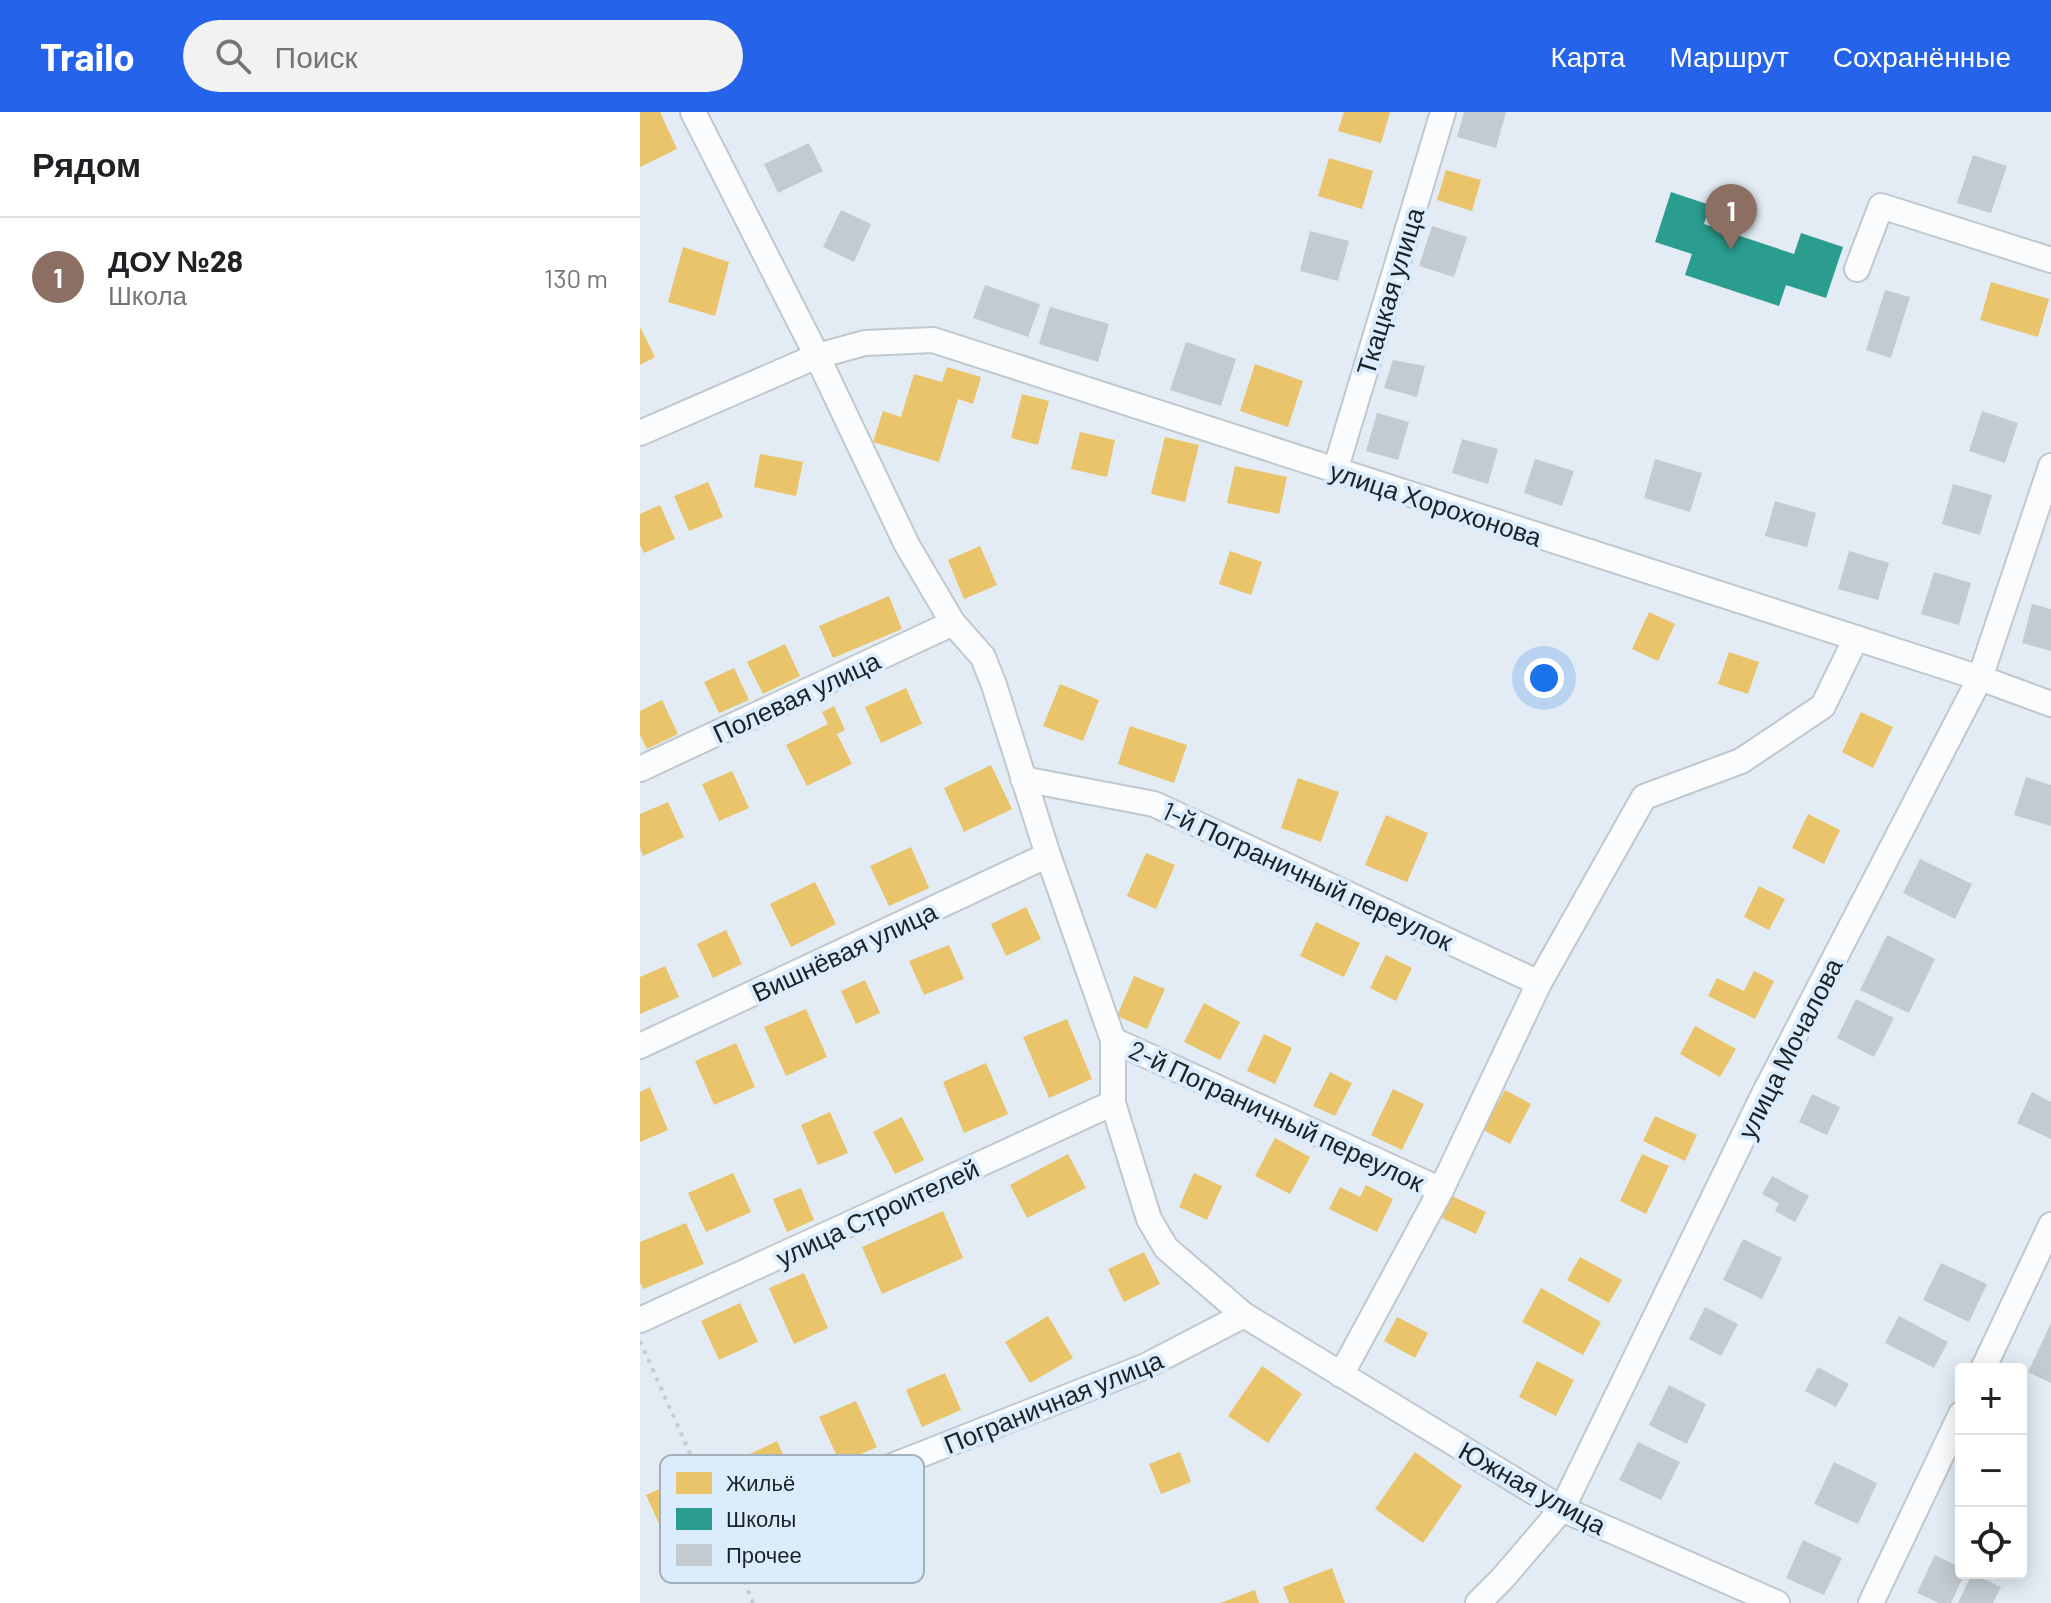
<!DOCTYPE html>
<html lang="ru">
<meta charset="utf-8">
<style>
:root{--surface:#fff;--page:#f2f2f2;--text:#202124;--muted:#757577;--line:#e0e0e0;--accent:#2563eb}
body{margin:0;font-family:Barlow,sans-serif;background:var(--page);color:var(--text)}
.controls{position:absolute;right:24px;bottom:24px;display:grid;overflow:hidden;border-radius:8px;box-shadow:0 4px 20px #0003}
.controls button{width:72px;height:72px;display:grid;place-items:center;padding:0;border:0;border-bottom:2px solid var(--line);background:var(--surface);color:var(--text);font:40px sans-serif}
.you{position:absolute;left:904px;top:566px;width:28px;height:28px;margin:-20px;border:6px solid #fff;border-radius:50%;background:#1a73e8;box-shadow:0 0 0 12px #1a73e833}
.badge{display:grid;place-items:center;width:52px;height:52px;border-radius:50%;background:var(--accent);color:#fff;font-size:26px;font-weight:700}
.pin{position:absolute;translate:-50% -66px;filter:drop-shadow(0 2px 4px #0008)}
.pin::after{content:'';position:absolute;top:42px;width:28px;height:24px;background:inherit;clip-path:polygon(0 0,100% 0,50% 100%)}
.list{margin:0;padding:0;list-style:none}
h2{display:flex;justify-content:space-between;align-items:center;height:104px;margin:0;padding:0 32px;font-size:34px}
h2 small{font-size:26px;font-weight:400;color:var(--muted)}
.list li{display:grid;grid-template-columns:52px 1fr auto;gap:24px;align-items:center;box-sizing:border-box;height:120px;padding:0 32px;border-top:2px solid var(--line)}
.list b{display:block;font-size:30px;white-space:nowrap}
.list p{margin:0;font-size:26px;white-space:nowrap;color:var(--muted)}
.list em{font-size:26px;font-style:normal;color:var(--muted)}
.icon{flex:none;width:44px;height:44px;fill:none;stroke:currentColor;stroke-width:2;stroke-linecap:round;stroke-linejoin:round}
.map{position:relative;flex:none;width:1411px;height:1491px;overflow:hidden}
header{display:flex;align-items:center;gap:48px;box-sizing:border-box;height:112px;padding:0 40px;background:var(--accent);color:#fff}
header strong{font-size:38px}
nav{display:flex;gap:44px;margin-inline-start:auto;font-size:28px}
.search{width:560px;height:72px;background:var(--page);display:flex;align-items:center;gap:20px;box-sizing:border-box;padding:0 28px;border-radius:44px;color:var(--muted);font-size:30px}
main{display:flex}
aside{flex:1;background:var(--surface)}
.map>svg:first-child{display:block}
.homes{fill:#e9c46a}
.schools{fill:#2a9d8f}
.building{fill:#c3cbd1}
.lines{fill:none;stroke-linecap:round;stroke-linejoin:round}
.minor-casing{stroke:#c0c8cd;stroke-width:28}
.path{stroke:#c7cace;stroke-width:4;stroke-dasharray:4 6;stroke-linecap:butt}
.minor{stroke:#fbfcfd;stroke-width:24}
.labels{text-anchor:middle;dominant-baseline:central;stroke-width:8;stroke-linejoin:round;paint-order:stroke}
.street-label{font-size:26px;fill:#1c2328;stroke:#dbecfc}
.key{fill:#dbecfc;stroke:#a2b0bc;stroke-width:2}
.key-label{font-size:22px;fill:#1c2328}
</style>
<header>
<strong>Trailo</strong>
<div class="search"><svg class="icon" aria-label="search" viewBox="0 0 24 24"><circle cx="10" cy="10" r="6"/><path d="M15 15l6 6"/></svg>Поиск</div>
<nav><a>Карта</a><a>Маршрут</a><a>Сохранённые</a></nav>
</header>
<main>
<aside>
<h2>Рядом<small></small></h2>
<ul class="list">
<li><span class="badge" style="background:#8d6e63">1</span><div><b>ДОУ №28</b><p>Школа</p></div><em>130 m</em></li>
</ul>
</aside>
<div class="map">
<svg width="1411" height="1491" viewBox="0 0 1411 1491">
<rect width="100%" height="100%" fill="#e3ecf4"/>
<g class="homes">
<polygon points="0,0 20,0 37,37 0,55"/>
<polygon points="704,0 750,0 741,31 698,19"/>
<polygon points="689,46 733,59 722,97 678,84"/>
<polygon points="806,58 841,68 832,99 797,88"/>
<polygon points="43,135 89,150 75,204 28,190"/>
<polygon points="1351,170 1409,187 1398,225 1340,208"/>
<polygon points="0,215 15,245 0,253"/>
<polygon points="615,252 663,269 648,315 600,299"/>
<polygon points="307,255 341,265 333,292 318,287 299,350 233,330 243,299 261,305 274,262 302,270"/>
<polygon points="382,282 409,289 398,333 371,326"/>
<polygon points="440,320 475,328 467,365 431,357"/>
<polygon points="525,325 559,333 545,390 511,382"/>
<polygon points="120,342 163,350 156,384 114,375"/>
<polygon points="595,354 647,365 639,402 587,391"/>
<polygon points="68,370 83,405 49,419 34,384"/>
<polygon points="20,393 35,427 4,441 0,433 0,402"/>
<polygon points="340,434 357,473 324,487 308,448"/>
<polygon points="590,439 622,450 611,483 579,472"/>
<polygon points="249,484 262,517 193,546 179,514"/>
<polygon points="1009,500 1035,512 1018,549 992,537"/>
<polygon points="145,532 160,564 123,582 107,550"/>
<polygon points="1089,540 1119,550 1108,582 1078,572"/>
<polygon points="94,556 109,588 79,601 64,570"/>
<polygon points="420,572 459,588 443,629 403,614"/>
<polygon points="266,576 282,612 241,631 225,595"/>
<polygon points="22,588 38,622 7,637 0,623 0,599"/>
<polygon points="194,594 205,618 197,622 212,652 167,674 146,633 188,612 182,600"/>
<polygon points="1221,600 1253,615 1233,656 1202,640"/>
<polygon points="490,614 547,633 534,671 478,652"/>
<polygon points="351,653 372,697 324,720 304,676"/>
<polygon points="92,659 109,696 79,709 62,672"/>
<polygon points="658,666 699,680 681,730 641,716"/>
<polygon points="28,690 44,725 3,744 0,736 0,702"/>
<polygon points="1168,702 1200,718 1184,752 1152,736"/>
<polygon points="746,703 788,721 767,770 725,753"/>
<polygon points="271,735 289,776 249,794 230,754"/>
<polygon points="506,741 535,753 516,797 487,784"/>
<polygon points="175,770 196,812 151,835 130,792"/>
<polygon points="1119,774 1145,787 1129,818 1104,805"/>
<polygon points="386,795 401,827 366,844 351,812"/>
<polygon points="676,810 720,831 704,865 660,844"/>
<polygon points="86,818 102,852 73,866 57,832"/>
<polygon points="309,833 324,867 284,883 269,849"/>
<polygon points="746,843 772,856 756,889 730,876"/>
<polygon points="25,854 39,885 0,902 0,865"/>
<polygon points="1114,859 1134,869 1115,907 1068,884 1077,866 1104,879"/>
<polygon points="494,864 525,877 507,917 477,904"/>
<polygon points="225,868 240,901 216,912 201,879"/>
<polygon points="564,891 600,910 580,948 544,930"/>
<polygon points="166,897 187,945 146,964 124,915"/>
<polygon points="427,907 452,967 409,986 383,925"/>
<polygon points="1055,914 1096,937 1080,965 1040,942"/>
<polygon points="624,922 652,936 635,972 607,959"/>
<polygon points="96,931 115,975 74,993 55,949"/>
<polygon points="346,951 368,1002 324,1021 303,970"/>
<polygon points="690,960 712,971 695,1004 673,994"/>
<polygon points="10,975 28,1018 0,1030 0,980"/>
<polygon points="753,977 784,992 762,1038 731,1023"/>
<polygon points="865,978 891,992 870,1032 843,1018"/>
<polygon points="190,1000 208,1041 178,1053 161,1013"/>
<polygon points="1015,1004 1057,1023 1045,1049 1003,1029"/>
<polygon points="262,1005 284,1048 255,1062 233,1020"/>
<polygon points="635,1026 670,1045 650,1082 615,1064"/>
<polygon points="428,1042 446,1076 387,1106 370,1073"/>
<polygon points="1002,1042 1029,1054 1006,1102 980,1089"/>
<polygon points="93,1061 111,1100 66,1120 48,1081"/>
<polygon points="554,1061 582,1074 567,1108 539,1095"/>
<polygon points="726,1073 753,1087 737,1120 689,1097 700,1075 720,1085"/>
<polygon points="161,1076 174,1108 147,1120 133,1087"/>
<polygon points="812,1084 846,1100 836,1122 802,1106"/>
<polygon points="303,1099 323,1146 242,1182 222,1135"/>
<polygon points="46,1111 64,1152 3,1177 0,1170 0,1130"/>
<polygon points="504,1140 520,1172 484,1190 468,1157"/>
<polygon points="940,1145 982,1168 969,1191 927,1168"/>
<polygon points="164,1161 188,1216 154,1232 129,1176"/>
<polygon points="901,1176 961,1210 943,1243 882,1210"/>
<polygon points="100,1191 118,1230 79,1248 61,1209"/>
<polygon points="408,1204 433,1246 390,1271 365,1230"/>
<polygon points="757,1205 788,1221 775,1246 744,1229"/>
<polygon points="897,1249 934,1268 916,1304 879,1285"/>
<polygon points="622,1254 662,1282 628,1331 588,1304"/>
<polygon points="305,1261 321,1298 282,1315 266,1278"/>
<polygon points="216,1289 237,1335 200,1351 179,1305"/>
<polygon points="137,1329 156,1370 114,1389 95,1349"/>
<polygon points="540,1340 551,1370 521,1382 509,1352"/>
<polygon points="775,1340 822,1374 783,1431 735,1397"/>
<polygon points="40,1368 61,1413 27,1429 6,1383"/>
<polygon points="692,1456 705,1491 649,1491 643,1475"/>
<polygon points="615,1478 619,1491 580,1491"/>
</g>
<polygon class="schools" points="1031,80 1070,93 1064,112 1154,142 1161,121 1203,135 1186,186 1146,173 1139,194 1045,163 1052,142 1015,130"/>
<g class="building">
<polygon points="824,0 866,0 856,36 817,25"/>
<polygon points="169,31 183,59 138,81 124,52"/>
<polygon points="1333,43 1367,54 1351,101 1317,91"/>
<polygon points="201,98 231,112 214,150 183,135"/>
<polygon points="792,114 827,125 814,165 779,154"/>
<polygon points="670,119 709,129 698,169 660,159"/>
<polygon points="345,173 400,192 388,225 333,206"/>
<polygon points="1245,178 1270,185 1251,246 1226,238"/>
<polygon points="410,195 469,212 458,250 399,232"/>
<polygon points="546,230 596,247 581,294 530,278"/>
<polygon points="753,248 785,254 777,285 744,276"/>
<polygon points="1342,299 1378,311 1365,351 1329,339"/>
<polygon points="737,301 769,310 758,348 726,339"/>
<polygon points="822,327 858,337 848,372 812,361"/>
<polygon points="895,347 934,359 922,394 884,381"/>
<polygon points="1015,347 1062,361 1050,400 1004,386"/>
<polygon points="1313,372 1352,383 1340,423 1302,412"/>
<polygon points="1135,389 1176,401 1167,435 1125,424"/>
<polygon points="1209,439 1249,451 1238,488 1198,477"/>
<polygon points="1294,460 1331,471 1319,513 1281,502"/>
<polygon points="1392,492 1411,497 1411,539 1382,531"/>
<polygon points="1386,665 1411,673 1411,714 1374,703"/>
<polygon points="1280,747 1332,772 1315,807 1263,781"/>
<polygon points="1247,823 1295,847 1269,901 1220,878"/>
<polygon points="1216,887 1254,906 1234,945 1197,926"/>
<polygon points="1392,980 1411,990 1411,1027 1377,1011"/>
<polygon points="1172,982 1200,995 1187,1023 1159,1010"/>
<polygon points="1132,1064 1169,1084 1155,1110 1135,1099 1139,1091 1122,1082"/>
<polygon points="1103,1127 1142,1146 1122,1187 1083,1168"/>
<polygon points="1301,1151 1347,1172 1329,1210 1283,1188"/>
<polygon points="1065,1195 1098,1212 1081,1244 1049,1227"/>
<polygon points="1259,1204 1308,1230 1294,1256 1245,1231"/>
<polygon points="1411,1211 1411,1271 1388,1260"/>
<polygon points="1178,1255 1209,1272 1196,1295 1165,1279"/>
<polygon points="1029,1273 1066,1292 1047,1332 1009,1313"/>
<polygon points="998,1330 1040,1350 1021,1388 979,1368"/>
<polygon points="1194,1350 1237,1371 1218,1412 1174,1392"/>
<polygon points="1163,1428 1202,1446 1184,1483 1146,1466"/>
<polygon points="1295,1443 1321,1456 1321,1461 1325,1461 1311,1491 1299,1491 1277,1481"/>
<polygon points="1332,1462 1361,1475 1353,1491 1318,1491"/>
</g>
<g class="lines">
<g class="minor-casing">
<g id="minor">
<polyline points="53,0 177,244 267,433 313,511 343,545 354,573 408,743 473,928 473,991 509,1107 526,1136 604,1203 922,1397 1137,1491"/>
<polyline points="1217,157 1241,94 1411,148"/>
<polyline points="0,321 177,244 225,231 293,228 1340,566 1411,592"/>
<polyline points="695,359 803,0"/>
<polyline points="0,657 313,511"/>
<polyline points="383,667 514,692 899,871"/>
<polyline points="473,928 801,1078"/>
<polyline points="0,934 408,743"/>
<polyline points="0,1208 473,991"/>
<polyline points="1343,1257 1411,1113"/>
<polyline points="701,1263 801,1078 899,871 1004,685 1101,649 1183,594 1216,526"/>
<polyline points="85,1420 506,1254 604,1203"/>
<polyline points="838,1491 862,1467 922,1397 1124,982 1340,566 1411,354"/>
<polyline points="1231,1491 1321,1302"/>
</g>
</g>
<g class="path">
<polyline points="0,1229 76,1400"/>
<polyline points="93,1441 113,1491"/>
</g>
<use href="#minor" class="minor"/>
</g>
<g class="labels">
<g class="street-label">
<text transform="translate(749 179) rotate(-73)">Ткацкая улица</text>
<text transform="translate(796 391) rotate(18)">улица Хорохонова</text>
<text transform="translate(156 584) rotate(-25)">Полевая улица</text>
<text transform="translate(668 763) rotate(25)">1-й Пограничный переулок</text>
<text transform="translate(204 839) rotate(-25)">Вишнёвая улица</text>
<text transform="translate(1149 936) rotate(-63)">улица Мочалова</text>
<text transform="translate(637 1003) rotate(25)">2-й Пограничный переулок</text>
<text transform="translate(237 1100) rotate(-25)">улица Строителей</text>
<text transform="translate(413 1289) rotate(-22)">Пограничная улица</text>
<text transform="translate(893 1375) rotate(29)">Южная улица</text>
</g>
</g>
<rect x="20" y="1343" width="264" height="128" rx="12" class="key"/>
<rect x="36" y="1360" width="36" height="22" fill="#e9c46a"/>
<rect x="36" y="1396" width="36" height="22" fill="#2a9d8f"/>
<rect x="36" y="1432" width="36" height="22" fill="#c3cbd1"/>
<g class="key-label">
<text x="86" y="1379">Жильё</text>
<text x="86" y="1415">Школы</text>
<text x="86" y="1451">Прочее</text>
</g>
</svg>
<div class="controls">
<button>+</button>
<button>−</button>
<button><svg class="icon" aria-label="locate" viewBox="0 0 24 24"><circle cx="12" cy="12" r="6"/><path d="M12 2v4M12 18v4M2 12h4M18 12h4"/></svg></button>
</div>
<div class="you"></div>
<div class="pin badge" style="left:1091px;top:138px;background:#8d6e63">1</div>
</div>
</main>
